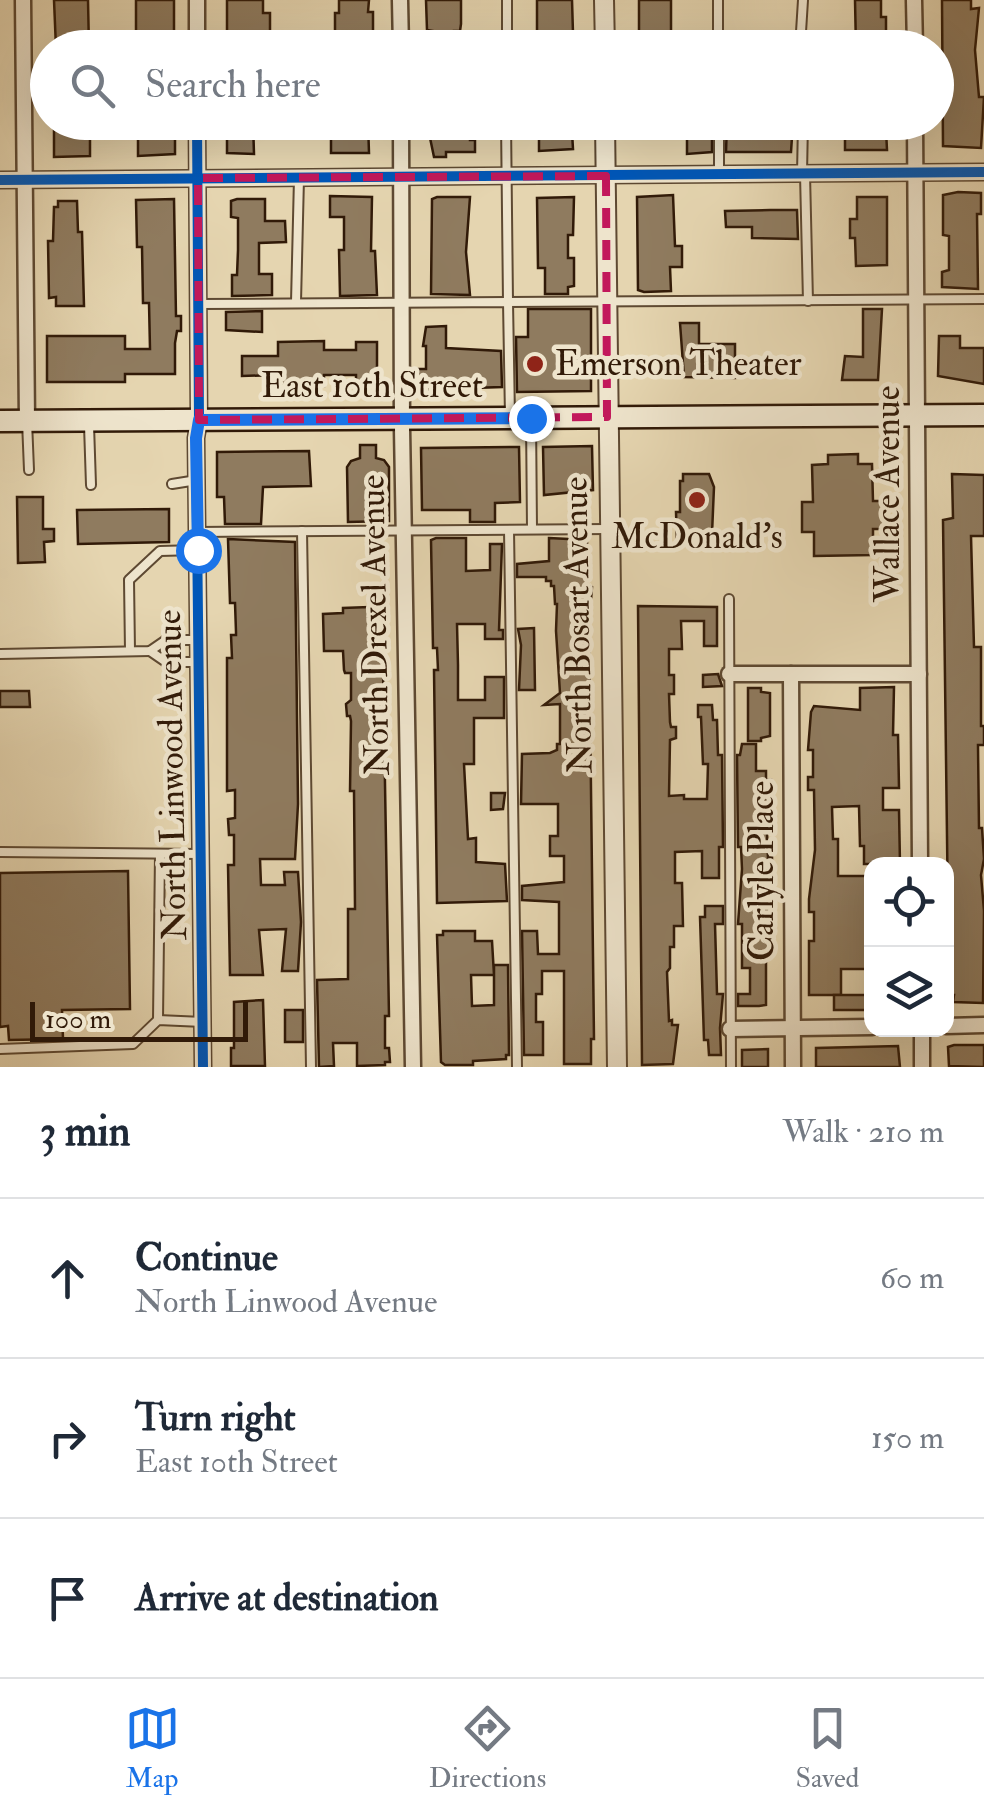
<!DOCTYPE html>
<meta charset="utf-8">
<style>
:root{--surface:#fff;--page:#f6f6f7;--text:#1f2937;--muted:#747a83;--line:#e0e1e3;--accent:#1a73e8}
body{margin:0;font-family:"IM FELL Double Pica",serif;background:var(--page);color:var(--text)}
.controls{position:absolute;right:30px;bottom:30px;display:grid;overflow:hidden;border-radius:20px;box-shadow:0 10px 40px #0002}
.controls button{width:90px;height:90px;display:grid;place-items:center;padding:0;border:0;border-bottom:2px solid var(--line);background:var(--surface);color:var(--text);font:50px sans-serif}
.scale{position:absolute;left:30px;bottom:25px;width:218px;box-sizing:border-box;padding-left:10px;border:5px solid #311a08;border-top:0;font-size:28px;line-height:35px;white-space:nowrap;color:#311a08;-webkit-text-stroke:8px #eee4cc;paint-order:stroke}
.stop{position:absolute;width:30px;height:30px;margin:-22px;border:8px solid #1a73e8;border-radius:50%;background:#fff}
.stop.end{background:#1a73e8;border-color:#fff;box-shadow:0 2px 10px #0008}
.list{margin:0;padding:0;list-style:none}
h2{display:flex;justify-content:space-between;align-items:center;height:130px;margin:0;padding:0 40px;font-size:42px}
h2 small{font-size:32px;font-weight:400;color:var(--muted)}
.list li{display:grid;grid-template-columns:65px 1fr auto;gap:30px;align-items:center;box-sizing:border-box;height:160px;padding:0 40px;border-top:2px solid var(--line)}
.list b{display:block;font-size:38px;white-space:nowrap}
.list p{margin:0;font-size:32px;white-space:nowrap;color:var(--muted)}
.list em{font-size:32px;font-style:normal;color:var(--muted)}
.icon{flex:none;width:55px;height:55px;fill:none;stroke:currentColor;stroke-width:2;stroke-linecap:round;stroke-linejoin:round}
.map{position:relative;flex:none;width:984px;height:1067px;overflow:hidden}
.search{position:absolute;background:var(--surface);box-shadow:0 10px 40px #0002;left:30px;right:30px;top:30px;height:110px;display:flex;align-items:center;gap:25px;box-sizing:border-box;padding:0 35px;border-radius:55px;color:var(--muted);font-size:38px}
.sheet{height:610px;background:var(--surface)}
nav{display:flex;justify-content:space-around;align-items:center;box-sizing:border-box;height:140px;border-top:2px solid var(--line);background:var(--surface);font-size:28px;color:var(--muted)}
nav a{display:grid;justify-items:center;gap:5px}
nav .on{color:var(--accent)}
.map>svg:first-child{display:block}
.building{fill:#8f7b5f;stroke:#311a08;stroke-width:2.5}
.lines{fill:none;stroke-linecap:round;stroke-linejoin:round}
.service-casing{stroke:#5e4932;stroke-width:12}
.minor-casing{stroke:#5e4932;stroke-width:19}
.tertiary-casing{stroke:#5e4932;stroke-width:22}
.secondary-casing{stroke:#311a08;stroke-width:25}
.service{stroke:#eee4cc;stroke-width:8}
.minor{stroke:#eee4cc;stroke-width:14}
.tertiary{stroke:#eee4cc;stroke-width:18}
.secondary{stroke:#eee4cc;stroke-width:20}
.cycleway-casing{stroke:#eee4cc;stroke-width:16}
.cycleway{stroke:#0057b8;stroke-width:10}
.route{stroke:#1a73e8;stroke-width:12}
.marked{fill:none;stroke:#c2185b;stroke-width:8;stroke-dasharray:20 12;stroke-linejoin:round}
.poi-dot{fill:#8f2418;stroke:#eee4cc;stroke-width:4}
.labels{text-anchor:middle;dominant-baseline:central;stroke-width:9;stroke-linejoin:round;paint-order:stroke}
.poi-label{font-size:35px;fill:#311a08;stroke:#eee4cc;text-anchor:start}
.street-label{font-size:35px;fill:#311a08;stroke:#eee4cc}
</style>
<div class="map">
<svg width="984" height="1067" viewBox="0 0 984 1067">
<rect width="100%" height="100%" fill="#e5d5b0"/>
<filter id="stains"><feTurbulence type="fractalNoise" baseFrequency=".002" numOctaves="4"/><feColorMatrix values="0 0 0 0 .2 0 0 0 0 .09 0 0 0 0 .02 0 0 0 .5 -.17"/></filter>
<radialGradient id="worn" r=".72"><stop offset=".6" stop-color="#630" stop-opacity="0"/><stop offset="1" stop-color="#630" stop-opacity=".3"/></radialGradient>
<g class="building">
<polygon points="54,0 88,0 89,48 56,48"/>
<rect x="136" y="0" width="38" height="48"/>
<polygon points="227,0 263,0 263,13 270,13 270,48 227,48"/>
<polygon points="339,0 369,0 368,12 373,12 373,48 335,48 335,13 339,13"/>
<polygon points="426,0 461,0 461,24 460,31 454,31 455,48 434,48 433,31 427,30"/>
<polygon points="537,0 572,0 573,33 564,33 564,48 537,48"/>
<polygon points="639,0 671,0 671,35 639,34"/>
<polygon points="855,0 881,0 881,17 886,17 886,48 856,48"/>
<polygon points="942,0 971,0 971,9 979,8 975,50 979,97 984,97 981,148 943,146"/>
<polygon points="54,122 90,122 90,156 54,157"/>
<polygon points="138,122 170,122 170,137 175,137 175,154 138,156"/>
<polygon points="227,122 253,122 254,154 227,153"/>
<polygon points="337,122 368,122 369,153 331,153 331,132 337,132"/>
<polygon points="435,122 464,122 464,133 470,133 470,140 475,140 475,152 446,152 446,157 434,157 429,133 435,133"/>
<polygon points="727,122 793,122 791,152 726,152"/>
<polygon points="854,122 880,122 880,130 886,130 887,150 845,150 845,130 854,130"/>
<polygon points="687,129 712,129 712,152 687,154"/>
<polygon points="539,131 572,132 573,149 539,151"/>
<polygon points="958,192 981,193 981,214 977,214 978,289 942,287 942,272 949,270 949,236 943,235 943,195"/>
<polygon points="673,195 675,246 682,246 682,267 670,267 671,291 644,292 638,290 637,197"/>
<polygon points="330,196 372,197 371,251 375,251 377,295 340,296 339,250 344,250 344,217 330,217"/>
<polygon points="437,197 470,197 466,252 470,295 431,294 432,199"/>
<polygon points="574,197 573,235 568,235 568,258 574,258 574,286 568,287 568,294 545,294 545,268 538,268 537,198"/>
<polygon points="857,197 887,197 887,265 856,266 855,238 850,238 850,219 857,219"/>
<polygon points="174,199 176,316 181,316 181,331 177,331 175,343 175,374 125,374 125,382 47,382 47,336 125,336 125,349 150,349 149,303 143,303 142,247 137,247 136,200"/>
<polygon points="237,199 265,199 265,221 285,221 286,242 259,243 259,274 272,274 272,295 232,296 232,275 237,275 238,250 238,218 231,217 231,201"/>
<polygon points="58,201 77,201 78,232 82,232 84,306 56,306 56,297 49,298 48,241 53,241 54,207 58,207"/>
<polygon points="770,210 797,210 798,239 752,238 752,227 726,227 725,211"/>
<polygon points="528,309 591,309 591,391 517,392 516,337 528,337"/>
<polygon points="863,309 882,309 878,380 842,380 845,356 863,357"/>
<polygon points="262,311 262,332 226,330 226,312"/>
<polygon points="680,323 699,323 699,344 735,344 735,378 684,377"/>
<polygon points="446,326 446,348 501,351 502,387 473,388 473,392 449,392 449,395 422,395 418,391 418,369 426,369 426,346 423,346 426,327"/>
<polygon points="939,336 960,336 960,348 984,348 984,384 938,376"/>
<polygon points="324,341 324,350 356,350 356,342 377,342 377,381 368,381 368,386 356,386 356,375 324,375 324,386 278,386 278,375 242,376 242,356 278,356 278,342"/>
<polygon points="360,445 376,445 376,458 384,460 389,467 389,521 348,522 347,467 351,461 360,458"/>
<polygon points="592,446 593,490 544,495 543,447"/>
<polygon points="519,447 520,502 495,503 495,522 470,522 470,510 422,510 421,448"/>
<polygon points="309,451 311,486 263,487 261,524 225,524 224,497 217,497 217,452"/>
<polygon points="858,454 858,464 872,464 873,501 884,501 884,529 873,529 873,555 814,556 814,532 802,532 802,502 813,502 812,465 828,464 828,455"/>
<polygon points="683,474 709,474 714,487 712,534 698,534 698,542 677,542 676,512 680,512 680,481 683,481"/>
<polygon points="952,474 984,475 984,536 971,536 974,647 981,647 981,726 984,726 984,745 978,745 979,828 982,828 984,859 981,875 984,911 983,1003 953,1002 954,995 949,995 943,520 953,518"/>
<polygon points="17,497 43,497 43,529 54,529 54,541 44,542 45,562 18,563"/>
<polygon points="169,509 169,542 78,544 77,510"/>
<polygon points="436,538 466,538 466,571 490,570 490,544 502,544 499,630 503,630 503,639 485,639 485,624 457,624 458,665 458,700 485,700 485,677 504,677 504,718 474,718 474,764 464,764 468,839 476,838 476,862 505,864 507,901 437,903 434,670 438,670 437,648 433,648 431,540"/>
<polygon points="549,538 587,540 587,585 592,587 589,624 594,1039 591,1039 591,1064 564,1064 564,971 542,971 542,994 536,994 536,1022 543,1022 543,1055 524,1055 522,931 537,931 538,954 559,954 559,902 522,900 522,886 564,882 564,856 550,856 550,836 558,836 558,804 521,804 522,754 550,753 557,750 557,744 560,744 560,704 544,705 560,693 556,631 557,604 555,604 554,586 551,586 551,581 546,581 546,577 517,577 517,564 549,561"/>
<polygon points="228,539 295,542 298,804 295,859 260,859 261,885 285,885 284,872 298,872 301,922 298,971 282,971 286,929 259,930 263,975 230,975 228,865 234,865 234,835 229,835 228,819 235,818 235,790 227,791 227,658 232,658 231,635 236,635 236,632 235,603 230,603"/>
<polygon points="638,606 717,607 717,646 704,646 704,621 681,621 682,649 669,649 669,675 674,675 674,694 669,694 670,722 671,727 676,727 676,738 670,740 669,796 684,795 684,799 707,799 708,764 703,764 701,717 698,717 698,705 712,705 713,720 717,720 718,755 722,755 723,847 719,847 719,878 702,878 702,851 675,852 675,883 682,883 683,926 674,926 674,947 670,947 670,968 667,972 669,1021 672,1020 672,1025 678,1025 673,1064 642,1065"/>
<polygon points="369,607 369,610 382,610 389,1016 385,1016 385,1048 389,1048 390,1062 385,1062 385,1065 357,1066 357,1043 333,1043 334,1066 319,1067 317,980 348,979 348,909 355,909 354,791 350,791 351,721 350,716 347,716 346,704 351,700 351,673 345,673 344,670 343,651 324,651 323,614 343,613 343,608"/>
<polygon points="534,628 535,690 519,690 521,645 518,629"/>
<polygon points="718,674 722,686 703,687 703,675"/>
<polygon points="894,687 893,735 898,735 899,788 883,788 883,810 899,810 900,864 864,864 864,846 860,846 859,806 832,807 833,839 838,839 838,876 872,876 872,969 841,969 841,995 809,995 809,941 814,941 814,912 809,912 809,899 815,850 814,790 808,790 808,777 813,777 813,750 808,750 811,712 814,706 860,710 860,688"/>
<polygon points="748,688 761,688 761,692 770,693 770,736 761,738 761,741 748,741"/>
<polygon points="0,691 29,691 30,707 0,707"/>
<polygon points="742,744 756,744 756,771 766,771 766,780 771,780 771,794 767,794 767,819 772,818 773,832 767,832 768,858 772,857 772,869 767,869 766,873 767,898 772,898 773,911 759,911 759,934 767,933 767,941 773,941 773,955 766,958 766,1005 759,1006 738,1006 738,994 750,994 750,968 742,968 742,924 738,924 742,869 741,847 738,847 737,755 740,755"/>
<polygon points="491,793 505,793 503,809 491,810"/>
<polygon points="128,871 130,1009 62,1010 63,1039 9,1040 8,1026 0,1027 0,873"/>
<polygon points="705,906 723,906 723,924 715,924 717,994 723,994 720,1028 721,1055 709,1055 708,1040 704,1040 700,917 705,917"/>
<polygon points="443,931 475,931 475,941 492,941 494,975 471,975 472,1006 494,1005 494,965 508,965 509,1055 506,1055 506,1059 473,1061 473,1065 445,1065 441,1062 437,935 443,935"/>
<rect x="834" y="995" width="38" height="15"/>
<polygon points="263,1000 265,1066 231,1066 231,1048 234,1048 234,1002"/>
<rect x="285" y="1010" width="18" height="32"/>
<polygon points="954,1045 984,1045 984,1067 949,1066 948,1047"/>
<polygon points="898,1046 900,1067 816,1067 816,1048"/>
<polygon points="768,1049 768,1067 742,1067 742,1050"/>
</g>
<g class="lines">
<g class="service-casing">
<g id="service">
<polyline points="718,0 718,48"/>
<polyline points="507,48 507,0"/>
<polyline points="800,48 803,0"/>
<polyline points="506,122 508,302 984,299"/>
<polyline points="719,122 719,173"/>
<polyline points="802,174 803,122"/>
<polyline points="805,174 808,301"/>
<polyline points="296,302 299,178"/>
<polyline points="198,304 508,302 510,417"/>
<polyline points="531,418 532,529"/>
<polyline points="27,421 29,470"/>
<polyline points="89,425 91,485"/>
<polyline points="172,484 197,480"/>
<polyline points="509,530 517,1067"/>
<polyline points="302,531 311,1067"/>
<polyline points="197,532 608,529"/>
<polyline points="729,599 731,1067"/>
<polyline points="130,651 129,580 160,551 197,550"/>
<polyline points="150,651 166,662 198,662"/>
<polyline points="0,654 150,651 166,640 198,640"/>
<polyline points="0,852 200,854"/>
<polyline points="158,1020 160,854"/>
<polyline points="0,1049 133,1044 158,1020 203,1022"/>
</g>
</g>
<g class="minor-casing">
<g id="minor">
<polyline points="23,0 27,421"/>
<polyline points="197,0 197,48"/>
<polyline points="400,0 401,48"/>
<polyline points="914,0 915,48"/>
<polyline points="197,122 199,420 196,438 203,1067"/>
<polyline points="401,122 402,428 413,1067"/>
<polyline points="915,122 920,864"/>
<polyline points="0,180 984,172"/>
<polyline points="729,674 919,674"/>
<polyline points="791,674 793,1067"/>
<polyline points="946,1026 984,1025"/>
<polyline points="730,1029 872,1027"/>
<polyline points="922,1030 922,1067"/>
</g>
</g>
<g class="tertiary-casing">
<g id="tertiary">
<polyline points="604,0 605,48"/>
<polyline points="605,122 617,1067"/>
</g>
</g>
<g class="secondary-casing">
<polyline id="secondary" points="0,421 984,415"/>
</g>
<use href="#service" class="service"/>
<use href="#minor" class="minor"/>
<use href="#tertiary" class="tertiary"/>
<use href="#secondary" class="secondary"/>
<g class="cycleway-casing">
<g id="cycleway">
<polyline points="197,122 199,420 196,438 203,1067"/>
<polyline points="0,180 984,172"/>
</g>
</g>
<use href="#cycleway" class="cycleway"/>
</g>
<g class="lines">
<polyline class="route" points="198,550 196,438 199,420 531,418"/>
</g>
<path class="marked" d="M 606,176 L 607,417 L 199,420 L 198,178 Z"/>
<g class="poi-dot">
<circle cx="535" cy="364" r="10"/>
<circle cx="697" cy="500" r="10"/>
</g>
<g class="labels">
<g class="poi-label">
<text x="555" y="364">Emerson Theater</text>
<text x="697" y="537" text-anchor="middle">McDonald's</text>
</g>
<g class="street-label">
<text x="372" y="386">East 10th Street</text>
<text transform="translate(888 494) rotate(-90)">Wallace Avenue</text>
<text transform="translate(375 625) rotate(-91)">North Drexel Avenue</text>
<text transform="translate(578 625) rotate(-91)">North Bosart Avenue</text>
<text transform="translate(172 775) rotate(-91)">North Linwood Avenue</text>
<text transform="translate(762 871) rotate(-90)">Carlyle Place</text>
</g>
</g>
<rect width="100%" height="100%" filter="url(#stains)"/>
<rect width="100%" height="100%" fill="url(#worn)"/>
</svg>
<div class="controls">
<button><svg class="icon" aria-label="locate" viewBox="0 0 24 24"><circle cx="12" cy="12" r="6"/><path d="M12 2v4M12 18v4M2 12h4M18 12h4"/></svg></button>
<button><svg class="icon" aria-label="layers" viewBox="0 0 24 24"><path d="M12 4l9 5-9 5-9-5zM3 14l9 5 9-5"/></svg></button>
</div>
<div class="scale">100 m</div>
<div class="stop" style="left:198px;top:550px"></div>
<div class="stop end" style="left:531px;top:418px"></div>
<div class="search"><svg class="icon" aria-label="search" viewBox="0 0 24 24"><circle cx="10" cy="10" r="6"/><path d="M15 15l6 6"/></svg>Search here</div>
</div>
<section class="sheet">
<h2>3 min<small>Walk · 210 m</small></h2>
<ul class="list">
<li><svg class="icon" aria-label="ahead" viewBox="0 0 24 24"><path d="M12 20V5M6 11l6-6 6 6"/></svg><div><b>Continue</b><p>North Linwood Avenue</p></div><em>60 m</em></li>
<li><svg class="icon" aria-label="right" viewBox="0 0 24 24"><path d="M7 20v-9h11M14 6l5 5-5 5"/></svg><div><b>Turn right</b><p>East 10th Street</p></div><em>150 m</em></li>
<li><svg class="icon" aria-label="arrive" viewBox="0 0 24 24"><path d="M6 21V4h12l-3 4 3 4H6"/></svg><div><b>Arrive at destination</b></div></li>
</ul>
</section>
<nav>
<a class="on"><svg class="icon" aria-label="map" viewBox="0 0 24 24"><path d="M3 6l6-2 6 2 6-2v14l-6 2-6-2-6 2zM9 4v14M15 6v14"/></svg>Map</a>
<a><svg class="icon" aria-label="directions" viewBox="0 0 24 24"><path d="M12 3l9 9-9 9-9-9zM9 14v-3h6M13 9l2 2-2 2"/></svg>Directions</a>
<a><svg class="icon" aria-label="saved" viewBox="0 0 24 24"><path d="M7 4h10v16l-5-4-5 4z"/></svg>Saved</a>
</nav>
